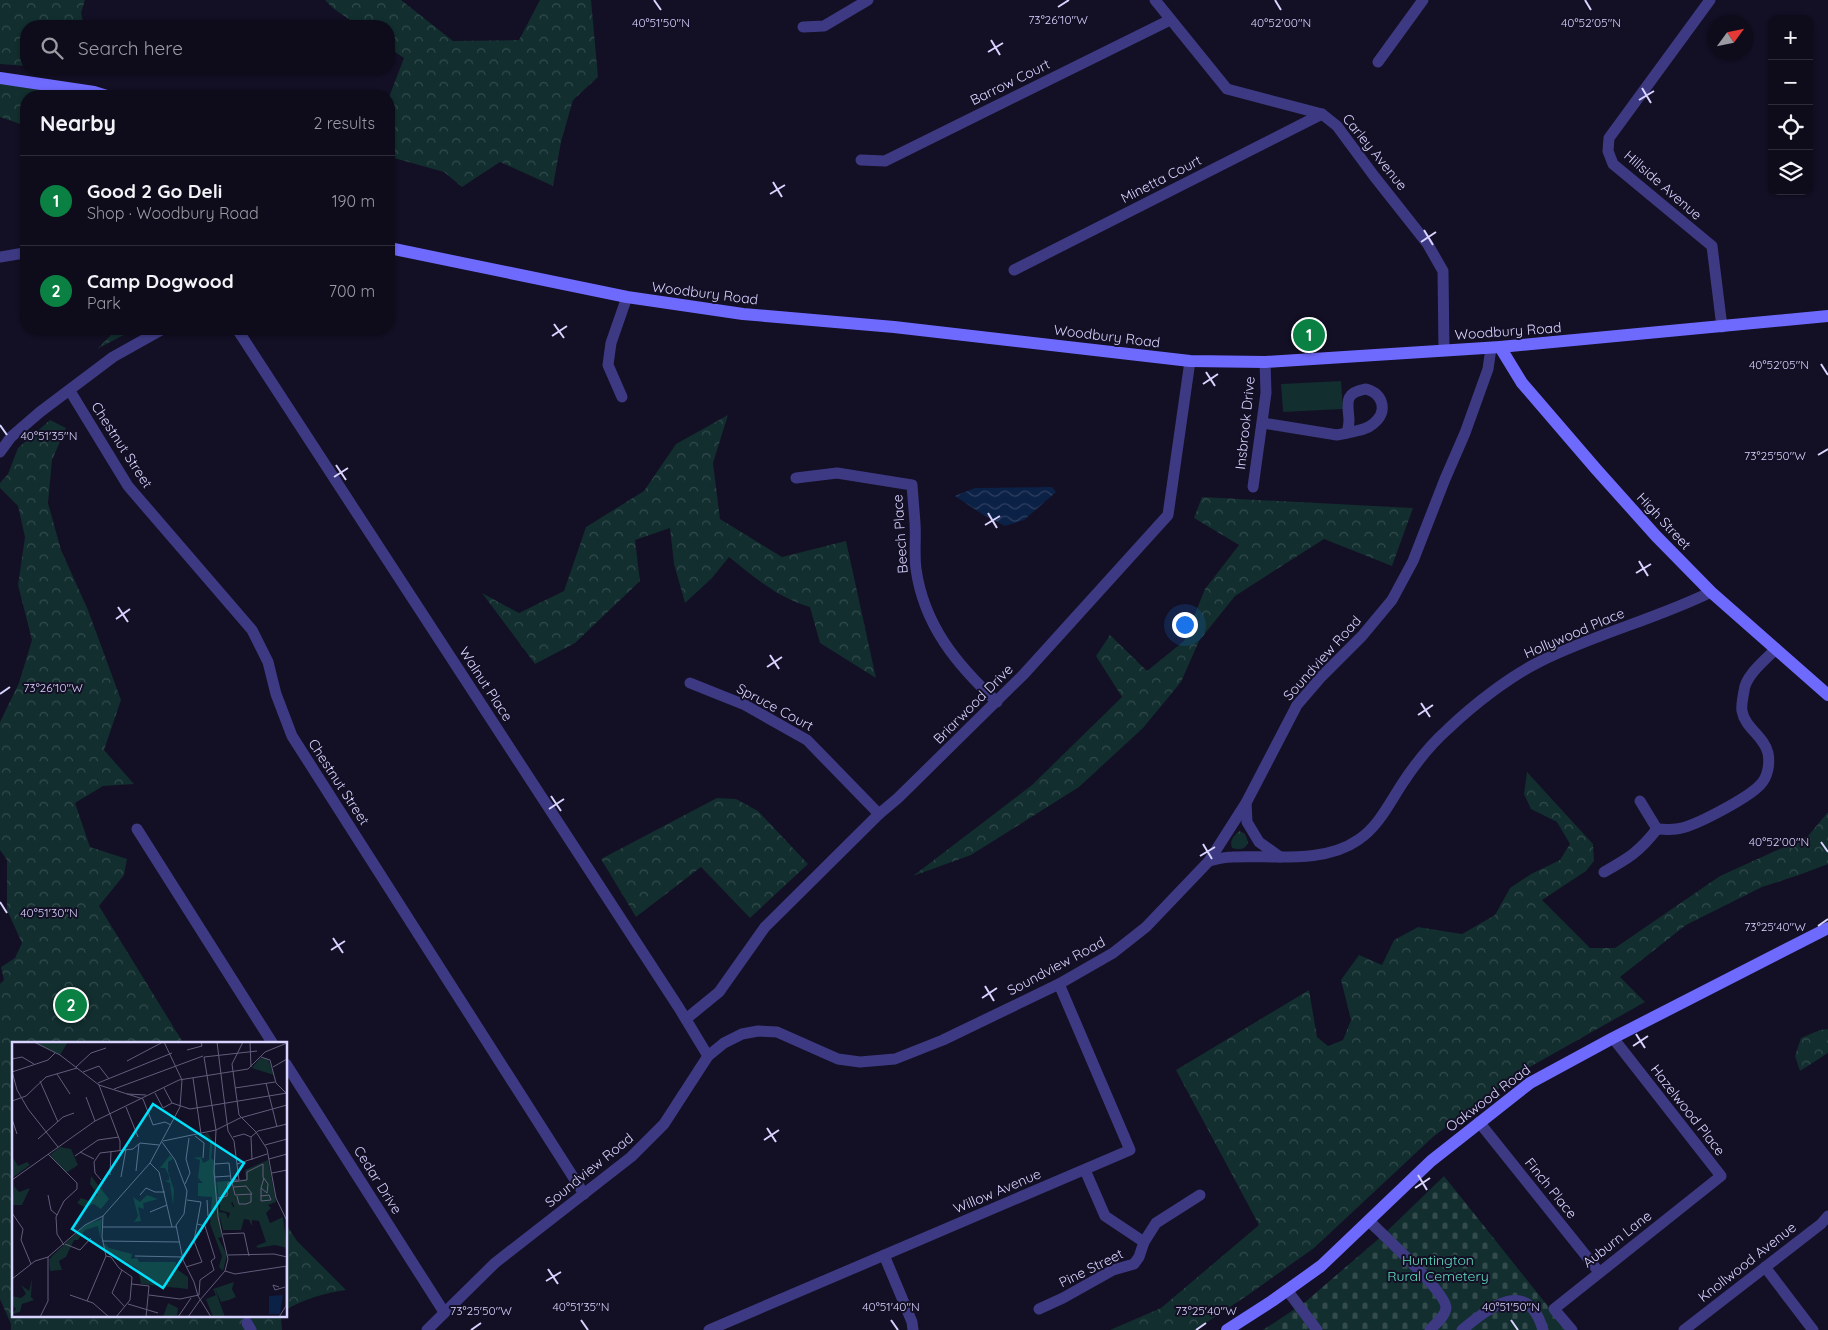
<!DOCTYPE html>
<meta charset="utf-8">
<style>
:root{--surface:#0e0b1b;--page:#171424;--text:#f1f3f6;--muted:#9b9ba3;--line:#2e2b3a;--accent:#0b8043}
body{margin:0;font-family:Quicksand,sans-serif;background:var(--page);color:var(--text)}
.controls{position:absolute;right:15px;top:15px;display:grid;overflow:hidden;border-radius:10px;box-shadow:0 1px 4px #0004}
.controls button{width:45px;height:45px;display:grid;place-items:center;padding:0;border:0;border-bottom:1px solid var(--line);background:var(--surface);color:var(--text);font:25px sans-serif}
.compass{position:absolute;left:1708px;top:15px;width:45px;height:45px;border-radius:50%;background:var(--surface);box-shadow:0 1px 4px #0004;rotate:57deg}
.you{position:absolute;left:1184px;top:624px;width:18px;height:18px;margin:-12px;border:4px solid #fff;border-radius:50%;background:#1a73e8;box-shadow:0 0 0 8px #1a73e833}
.badge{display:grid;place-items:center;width:32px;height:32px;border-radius:50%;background:var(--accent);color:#fff;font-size:16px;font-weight:700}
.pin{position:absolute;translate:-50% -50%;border:2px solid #fff;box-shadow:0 1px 5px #0006}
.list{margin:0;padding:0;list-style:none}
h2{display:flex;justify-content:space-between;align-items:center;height:65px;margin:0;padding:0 20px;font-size:21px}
h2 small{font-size:16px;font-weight:400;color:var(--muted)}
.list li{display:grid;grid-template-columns:32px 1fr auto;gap:15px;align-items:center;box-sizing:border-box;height:90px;padding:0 20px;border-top:1px solid var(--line)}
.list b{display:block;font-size:19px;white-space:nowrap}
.list p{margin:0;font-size:16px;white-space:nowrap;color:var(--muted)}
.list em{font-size:16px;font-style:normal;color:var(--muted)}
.icon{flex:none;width:28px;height:28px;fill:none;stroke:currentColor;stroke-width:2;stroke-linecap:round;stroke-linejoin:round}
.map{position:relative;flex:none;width:1828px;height:1330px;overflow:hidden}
.search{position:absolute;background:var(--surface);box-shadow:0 1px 4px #0004;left:20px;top:20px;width:375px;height:55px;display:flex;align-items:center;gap:12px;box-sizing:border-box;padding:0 18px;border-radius:20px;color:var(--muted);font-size:19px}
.panel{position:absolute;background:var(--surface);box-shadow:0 1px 4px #0004;left:20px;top:90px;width:375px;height:245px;border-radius:20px}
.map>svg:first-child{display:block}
.grass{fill:url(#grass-tufts)}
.forest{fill:url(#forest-crowns)}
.cemetery{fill:url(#cemetery-stones)}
.garden{fill:#122e2e}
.water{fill:url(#water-waves)}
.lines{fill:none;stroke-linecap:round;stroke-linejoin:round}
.street{stroke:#3d3a83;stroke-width:11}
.secondary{stroke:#6f6afe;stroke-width:12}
.ticks{fill:none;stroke:#d8d3ff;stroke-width:2}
.labels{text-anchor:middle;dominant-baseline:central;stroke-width:4;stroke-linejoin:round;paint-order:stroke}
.street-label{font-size:14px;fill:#d8d3ff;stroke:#130f24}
.park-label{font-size:14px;fill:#5fdfbf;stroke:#130f24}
.inset-road{fill:none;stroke:#625d7c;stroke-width:1}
.view{fill:#02e1fb;fill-opacity:0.15;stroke:#02e1fb;stroke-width:2.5}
.inset-edge{fill:none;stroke:#d8d3ff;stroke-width:2.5}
.ticks-label{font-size:12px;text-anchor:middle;fill:#d8d3ff;stroke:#130f24;stroke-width:4;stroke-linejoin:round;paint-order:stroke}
</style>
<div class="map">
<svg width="1828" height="1330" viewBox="0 0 1828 1330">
<defs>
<pattern id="grass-tufts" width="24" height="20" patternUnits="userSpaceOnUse" patternTransform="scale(1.25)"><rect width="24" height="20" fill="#122e2e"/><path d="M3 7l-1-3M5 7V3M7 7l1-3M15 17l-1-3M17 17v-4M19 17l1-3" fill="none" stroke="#344b4d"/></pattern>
<pattern id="forest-crowns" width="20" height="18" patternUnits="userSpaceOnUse" patternTransform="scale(1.25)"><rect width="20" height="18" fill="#122e2e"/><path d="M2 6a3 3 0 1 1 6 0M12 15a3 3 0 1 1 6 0" fill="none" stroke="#344b4d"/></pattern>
<pattern id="cemetery-stones" width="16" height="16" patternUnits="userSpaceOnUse" patternTransform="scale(1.25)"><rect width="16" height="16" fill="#122e2e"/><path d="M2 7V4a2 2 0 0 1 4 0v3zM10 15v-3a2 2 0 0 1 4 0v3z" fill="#344b4d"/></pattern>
<pattern id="water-waves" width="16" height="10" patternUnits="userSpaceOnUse" patternTransform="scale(1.25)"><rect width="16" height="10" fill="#0c2146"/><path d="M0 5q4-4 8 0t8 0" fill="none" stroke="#2f4062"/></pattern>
</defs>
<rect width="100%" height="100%" fill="#130f24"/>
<path class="grass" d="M 1240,831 L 1245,834 L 1248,842 C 1246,850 1239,850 1232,848 C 1229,840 1234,835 1240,831 Z"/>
<g class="forest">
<polygon points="0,0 85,0 81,13 84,26 26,26 26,66 0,64"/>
<polygon points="325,0 401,0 453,41 519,40 540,0 591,0 598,77 573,100 561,142 553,186 500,162 462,187 444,172 394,158 389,152 389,97 404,58 389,48 389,26 359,26 334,9"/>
<polygon points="0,81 77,96 26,96 26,126 0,117"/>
<polygon points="117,329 135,329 97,349"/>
<path d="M 728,415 L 713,463 L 720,519 L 782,557 L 846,541 L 876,678 L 820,643 L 810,607 C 778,598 754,577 729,557 L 712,578 L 685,603 L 674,564 L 670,528 L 635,540 L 640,581 L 575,643 L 535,664 L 482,593 L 519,613 L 564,591 L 586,527 L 644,491 L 676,444 Z"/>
<polygon points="50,420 66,428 52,460 48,503 61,550 88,610 121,700 104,750 134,784 103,786 75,803 90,847 127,859 124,875 99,906 184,1044 14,1044 14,1316 281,1316 282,1330 11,1330 11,1324 0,1299 0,984 4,980 1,967 15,958 22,943 7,910 7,860 0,850 0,722 19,683 32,640 18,585 25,537 18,506 0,488 0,483 8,474 18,448"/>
<polygon points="1202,497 1413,508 1392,566 1324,539 1235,596 1199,641 1181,682 1143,728 1079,787 971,855 913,876 1032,785 1122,697 1096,656 1110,635 1147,671 1184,641 1205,589 1239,545 1194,518"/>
<polygon points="1527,772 1593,844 1594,861 1586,871 1542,900 1590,948 1615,948 1720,876 1808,836 1828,812 1828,864 1799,875 1762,887 1686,925 1620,977 1645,1002 1521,1072 1434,1136 1314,1248 1248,1295 1195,1330 1110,1330 1161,1308 1259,1225 1176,1070 1309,990 1317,1037 1328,1046 1343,1040 1351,1020 1341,980 1359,955 1382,965 1394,940 1418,927 1462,934 1495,915 1510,888 1531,874 1560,860 1570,844 1557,822 1531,809 1524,794"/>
<polygon points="717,798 736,799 758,811 808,864 750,918 701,867 636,917 601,859"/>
<polygon points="1828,1029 1828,1053 1800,1071 1795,1056 1801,1038 1820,1030"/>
<path d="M 286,1224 L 297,1241 L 346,1290 C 326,1293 303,1299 286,1310 Z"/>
</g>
<polygon class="cemetery" points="1444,1176 1567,1330 1263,1330 1304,1303 1383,1235"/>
<polygon class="garden" points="1341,381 1343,409 1283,412 1281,384"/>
<polygon class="water" points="1052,487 1056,492 1024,520 1005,526 982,514 955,496 975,488"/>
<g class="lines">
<g class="street">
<polyline points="1155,0 1227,89 1322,114 1337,126 1374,176 1427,243 1443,271 1444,350"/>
<polyline points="1710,0 1609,138 1608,151 1613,164 1712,246 1722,327"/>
<polyline points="803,27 824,26 868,0"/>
<polyline points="1378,62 1423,0"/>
<polyline points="861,160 885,161 1170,20"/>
<polyline points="0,257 24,253"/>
<polyline points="1014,270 1322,114"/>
<polyline points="237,329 679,1008 708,1056"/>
<path d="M 1366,389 C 1384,394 1388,412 1373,424 C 1366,430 1356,431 1347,433 C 1348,429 1349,424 1349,420 C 1348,403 1343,393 1366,389 Z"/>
<polyline points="70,391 128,486 252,630 268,662 276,694 292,736 584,1194"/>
<polyline points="622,397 608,365 611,343 627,297"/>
<polyline points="1263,423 1337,435 1347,433"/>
<polyline points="0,452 11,437 40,412 113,357 163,329"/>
<path d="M 796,478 L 837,473 L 912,485 C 913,497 914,510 915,523 C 916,538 914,554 916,569 C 924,625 956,664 997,702"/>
<polyline points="1253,487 1266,393 1265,362"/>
<polyline points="690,683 745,705 807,740 879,814"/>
<polyline points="1640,801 1657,829"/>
<polyline points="1246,803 1247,822 1259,842 1280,857"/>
<polyline points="137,829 273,1044"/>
<path d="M 1657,829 C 1663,829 1670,830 1676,829 C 1693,828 1749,797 1760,785 C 1768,777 1770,764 1768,753 C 1764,736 1745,728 1742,711 C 1741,705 1743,697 1744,691 C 1745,676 1765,660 1776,649"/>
<path d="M 1209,861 C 1217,859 1224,857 1232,857 C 1271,855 1324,864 1358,840 C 1378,827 1389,804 1402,784 C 1415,764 1430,745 1448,729 C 1473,705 1509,677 1539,662 C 1595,634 1656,619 1711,592"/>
<path d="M 1604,872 C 1629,858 1639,852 1657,829"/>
<polyline points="686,1019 719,992 765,927 879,814 898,798 1024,674 1168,515 1190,361"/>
<polyline points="286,1064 444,1312"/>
<polyline points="1479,1122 1599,1272"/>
<polyline points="1085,1170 1105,1216 1144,1242"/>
<path d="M 1369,1221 C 1382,1234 1447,1293 1446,1308 C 1445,1317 1435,1324 1430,1330"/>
<polyline points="884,1255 912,1322 913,1330"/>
<polyline points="1765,1267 1813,1330"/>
<polyline points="1287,1290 1317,1330"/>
<polyline points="1039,1309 1063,1298 1113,1270 1134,1264 1139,1257 1144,1242 1156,1223 1200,1195"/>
<polyline points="247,1323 251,1330"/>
<polyline points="427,1330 495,1263 631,1157 664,1124 708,1056 724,1043 742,1034 758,1031 777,1032 838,1059 860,1062 895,1059 943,1040 1059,984 1113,953 1146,927 1209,861 1246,803 1297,705 1322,676 1362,636 1392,600 1413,561 1445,479 1465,433 1488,369 1491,348"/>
<polyline points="709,1330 1130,1150 1059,984"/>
<path d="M 1462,1330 C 1489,1307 1528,1277 1543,1330"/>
<polyline points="1572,1330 1554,1309 1721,1176 1613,1038"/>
<polyline points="1684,1330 1821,1224 1828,1216"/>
</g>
<g class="secondary">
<polyline points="0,78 94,92 107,96"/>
<polyline points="389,248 627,297 743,314 894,327 1190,361 1265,362 1500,347 1828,316"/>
<polyline points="1500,347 1522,383 1596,469 1656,536 1711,592 1828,695"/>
<polyline points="1227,1330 1272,1301 1321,1266 1431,1161 1530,1083 1613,1038 1828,928"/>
</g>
</g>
<path class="ticks" d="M 654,0 L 661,10M 1275,0 L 1281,10M 1585,0 L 1591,10M 1058,7 L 1069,0M 991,40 L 1000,55M 988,52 L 1003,43M 1642,88 L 1651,103M 1639,100 L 1654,91M 773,182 L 782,197M 770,194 L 785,185M 1424,230 L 1433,245M 1421,242 L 1436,232M 554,324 L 564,338M 552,336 L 567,326M 1821,364 L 1828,375M 1206,372 L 1215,386M 1203,384 L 1218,374M 0,425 L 7,435M 1818,455 L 1828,449M 336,465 L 346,480M 334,477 L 348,468M 988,513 L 997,528M 985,525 L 1000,516M 1639,561 L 1648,576M 1636,573 L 1651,564M 118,607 L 128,622M 116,619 L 130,609M 770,655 L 779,669M 767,667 L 782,657M 0,694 L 10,687M 1421,703 L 1430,717M 1418,715 L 1433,705M 551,796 L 561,811M 549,809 L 564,799M 1821,842 L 1828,852M 1203,844 L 1212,859M 1200,856 L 1215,847M 0,902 L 7,913M 1818,926 L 1828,919M 333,938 L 343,953M 331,950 L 345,941M 985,986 L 994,1001M 982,998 L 997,988M 1636,1034 L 1645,1048M 1633,1046 L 1648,1036M 767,1128 L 776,1142M 764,1140 L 779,1130M 1418,1175 L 1427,1190M 1415,1188 L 1430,1178M 548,1269 L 558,1284M 546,1281 L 561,1272M 581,1320 L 588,1330M 891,1320 L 898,1330M 1511,1320 L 1518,1330M 471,1330 L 481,1323M 1196,1330 L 1206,1323"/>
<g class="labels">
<g class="street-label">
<text transform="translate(1010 82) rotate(-26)">Barrow Court</text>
<text transform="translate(1375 152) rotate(51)">Carley Avenue</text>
<text transform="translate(1161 179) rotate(-27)">Minetta Court</text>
<text transform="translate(1663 185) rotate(41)">Hillside Avenue</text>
<text transform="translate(705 293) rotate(7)">Woodbury Road</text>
<text transform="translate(1508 331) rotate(-4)">Woodbury Road</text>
<text transform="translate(1107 336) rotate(7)">Woodbury Road</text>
<text transform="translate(1245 423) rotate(-84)">Insbrook Drive</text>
<text transform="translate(122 445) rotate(57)">Chestnut Street</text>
<text transform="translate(1664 521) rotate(47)">High Street</text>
<text transform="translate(900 534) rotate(-94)">Beech Place</text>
<text transform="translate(1574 633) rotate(-23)">Hollywood Place</text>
<text transform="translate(1322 658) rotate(-48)">Soundview Road</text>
<text transform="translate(486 684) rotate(57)">Walnut Place</text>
<text transform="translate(973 704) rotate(-45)">Briarwood Drive</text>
<text transform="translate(775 707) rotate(28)">Spruce Court</text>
<text transform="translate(339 782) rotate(57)">Chestnut Street</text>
<text transform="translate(1056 966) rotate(-28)">Soundview Road</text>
<text transform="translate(1488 1098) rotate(-37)">Oakwood Road</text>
<text transform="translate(1688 1110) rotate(52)">Hazelwood Place</text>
<text transform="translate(589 1170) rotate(-39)">Soundview Road</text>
<text transform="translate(378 1180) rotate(58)">Cedar Drive</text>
<text transform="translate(1551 1188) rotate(51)">Finch Place</text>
<text transform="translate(997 1191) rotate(-23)">Willow Avenue</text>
<text transform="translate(1617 1239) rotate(-38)">Auburn Lane</text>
<text transform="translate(1747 1262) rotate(-38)">Knollwood Avenue</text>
<text transform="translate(1091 1268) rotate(-26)">Pine Street</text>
</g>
<g class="park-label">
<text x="1438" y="1260">Huntington<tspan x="1438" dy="16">Rural Cemetery</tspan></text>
</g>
</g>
<g transform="translate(12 1042)">
<rect width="275" height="275" fill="#130f24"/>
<path d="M 22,0 L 56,0 L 48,13 Z" fill="#122e2e"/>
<path d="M 196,91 L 201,100 L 199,116 L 202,119 L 210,195 L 206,196 L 215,213 L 211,229 L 207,225 L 210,214 L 198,182 L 200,155 L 186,154 L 186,141 L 191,141 L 186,136 L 188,118 L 181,116 L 189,115 L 191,121 L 197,118 L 198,100 L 190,93 ZM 48,105 L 59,107 L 66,123 L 54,131 L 38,113 ZM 158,113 L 161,117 L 156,120 L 156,129 L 162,148 L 161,163 L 158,141 L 153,139 L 157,138 L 157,134 L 153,126 L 148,126 ZM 1,116 L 6,124 L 15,120 L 18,123 L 0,136 ZM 79,134 L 97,157 L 89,167 L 82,162 L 72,165 L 65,161 L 69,156 L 77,159 L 86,153 L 78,142 ZM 2,144 L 7,150 L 18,146 L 10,163 L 0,163 ZM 135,153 L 146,157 L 131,161 L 132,167 L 126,165 L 129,179 L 122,180 L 126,174 L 121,155 L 128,160 ZM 224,158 L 219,161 L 221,165 L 256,163 L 259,166 L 254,171 L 258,181 L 271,175 L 275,206 L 263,203 L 246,206 L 244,204 L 254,200 L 247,179 L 240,178 L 240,184 L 237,178 L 232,177 L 229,188 L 211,188 L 207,170 L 214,171 L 216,177 L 218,171 L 208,168 L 208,159 ZM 90,177 L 88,196 L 86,184 L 73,188 L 66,198 L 62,198 L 54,215 L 47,219 L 50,228 L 38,229 L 37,218 L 41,213 L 73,183 ZM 92,201 L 97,206 L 120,212 L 119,217 L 125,216 L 127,220 L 164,220 L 163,226 L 176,235 L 176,247 L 129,242 L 126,227 L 93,208 ZM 20,237 L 19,255 L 22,258 L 10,262 L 8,270 L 0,272 L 4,267 L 0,263 L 0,254 L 9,256 L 14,252 L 9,243 L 17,249 ZM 156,261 L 166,266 L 165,274 L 151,275 Z" fill="#122e2e"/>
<path d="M 248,16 L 256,17 L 262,33 L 240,26 ZM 256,118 L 264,160 L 231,172 L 224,169 L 220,159 L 207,160 L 205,140 L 234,137 L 233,128 Z" fill="#122e2e"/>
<path d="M 222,240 L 220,247 L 224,255 L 217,258 L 209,260 L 203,247 L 213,275 L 201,275 L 194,257 L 204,253 L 201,247 Z" fill="#122e2e"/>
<path d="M 271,253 L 268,272 L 257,272 L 257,254 Z" fill="#0c2146"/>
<path class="inset-road" d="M 22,0 L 48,13 L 87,43 L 131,57M 152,0 L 170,38M 231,0 L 220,22 L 227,73 L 244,90 L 255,107 L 264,156 L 275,179M 238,0 L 239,25M 175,8 L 190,4 L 189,0M 192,15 L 204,88M 192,15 L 245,9M 249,15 L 258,18 L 264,41 L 274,51M 0,17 L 10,15 L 22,22M 115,19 L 151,0M 64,25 L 79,11 L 94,6M 261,25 L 275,17M 0,29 L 5,48 L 16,67 L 46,105M 0,30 L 36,18 L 43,11M 71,30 L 87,24 L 97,37M 45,32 L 58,52M 181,36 L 189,92M 28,39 L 46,80M 86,41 L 160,11M 254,41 L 265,85M 87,43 L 108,99 L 108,108M 152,46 L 160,61M 223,46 L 263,40M 102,47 L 191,14M 143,51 L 151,66 L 160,61M 115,52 L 134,53M 74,55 L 83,79M 131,57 L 141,83 L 153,80 L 159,83M 0,59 L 14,54 L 34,35 L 65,26M 160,61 L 178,67 L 275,51M 114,65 L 126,95M 228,76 L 275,63M 0,77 L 5,92M 183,94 L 192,101 L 191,116M 221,95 L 232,92 L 239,95 L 240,118M 239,95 L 246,89 L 275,82M 26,97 L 51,75 L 62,71M 151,99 L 204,88 L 228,76M 150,100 L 163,118 L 175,149 L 172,172 L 164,183 L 171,218 L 182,240 L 186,254 L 199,275M 253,103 L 275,97M 68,110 L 82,117M 36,112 L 65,141 L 65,147 L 52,159 L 44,175 L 45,192 L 52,203M 63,114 L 86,98 L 107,95M 257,117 L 275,112M 138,121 L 147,130 L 160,185M 203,122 L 217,121 L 219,138 L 227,138 L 222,99 L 216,89 L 205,0M 225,122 L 255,112M 124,129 L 127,102M 260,131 L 275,128M 98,133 L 99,109M 109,135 L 114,107M 203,135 L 218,134M 252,136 L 249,146 L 255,151 L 256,142M 0,138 L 83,79 L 167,38 L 236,27 L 253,10 L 275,1M 89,138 L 83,131 L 82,120 L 88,111 L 121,107 L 128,101 L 147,103M 173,142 L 178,131 L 174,117 L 177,96M 222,145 L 234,144 L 240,152 L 223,153 L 220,140 L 235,138 L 235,130 L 251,122 L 251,135 L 256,142M 36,153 L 39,168 L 45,173M 128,153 L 134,146 L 143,150 L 153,150M 225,154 L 227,162 L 234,162 L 239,160 L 239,152M 249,154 L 257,153 L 259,158 L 249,159 L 249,146M 206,156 L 215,154 L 216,141 L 219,140M 195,158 L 196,174M 138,170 L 155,163M 0,171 L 11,187 L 9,198 L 19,222M 90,185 L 164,185M 211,192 L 232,191 L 237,214M 90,199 L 168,200M 53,202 L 68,208 L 79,196M 216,213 L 262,212 L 275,215M 94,214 L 99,215 L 107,226 L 120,235 L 118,258 L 104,275M 123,214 L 170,215M 174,225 L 190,220 L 182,199 L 189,160 L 175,158M 110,228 L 100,251 L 113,265M 213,229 L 223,232 L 275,224M 0,237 L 23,219 L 36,215M 120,242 L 137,244 L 134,275M 267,245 L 261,243 L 263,248 L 273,245M 58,253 L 81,261 L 97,275M 137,253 L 168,257 L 187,253 L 188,238 L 202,228 L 199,219 L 203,216 L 193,184 L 185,182M 188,258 L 213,229 L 216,217 L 206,175 L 202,130 L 204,88M 75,259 L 94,214 L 90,195 L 91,174M 116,262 L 146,271M 28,275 L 36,259 L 36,215 L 73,183 L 91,174 L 138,121 L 168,65 L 170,38M 166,275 L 179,256M 176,275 L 188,258M 267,275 L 274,264 L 274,224"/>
<path class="view" d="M 141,62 L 232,121 L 151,246 L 60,187 Z"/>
<rect width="275" height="275" class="inset-edge"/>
</g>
<g class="ticks-label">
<text x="1058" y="24">73°26'10"W</text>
<text x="1591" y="27">40°52'05"N</text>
<text x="661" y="27">40°51'50"N</text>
<text x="1281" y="27">40°52'00"N</text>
<text x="1779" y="369">40°52'05"N</text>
<text x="49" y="440">40°51'35"N</text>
<text x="1775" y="460">73°25'50"W</text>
<text x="53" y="692">73°26'10"W</text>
<text x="1779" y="846">40°52'00"N</text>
<text x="49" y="917">40°51'30"N</text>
<text x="1775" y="931">73°25'40"W</text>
<text x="581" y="1311">40°51'35"N</text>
<text x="891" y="1311">40°51'40"N</text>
<text x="1511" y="1311">40°51'50"N</text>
<text x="481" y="1315">73°25'50"W</text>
<text x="1206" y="1315">73°25'40"W</text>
</g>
</svg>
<div class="controls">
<button>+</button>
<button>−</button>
<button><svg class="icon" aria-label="locate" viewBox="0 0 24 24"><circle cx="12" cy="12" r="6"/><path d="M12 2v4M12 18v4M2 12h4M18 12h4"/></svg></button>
<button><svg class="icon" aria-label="layers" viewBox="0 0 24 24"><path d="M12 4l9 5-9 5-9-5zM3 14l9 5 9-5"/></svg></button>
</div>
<svg class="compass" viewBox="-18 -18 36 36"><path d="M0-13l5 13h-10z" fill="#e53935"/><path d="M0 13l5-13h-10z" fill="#9b9ba3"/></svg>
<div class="you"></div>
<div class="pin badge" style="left:1309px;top:335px">1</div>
<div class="pin badge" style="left:71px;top:1005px">2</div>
<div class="search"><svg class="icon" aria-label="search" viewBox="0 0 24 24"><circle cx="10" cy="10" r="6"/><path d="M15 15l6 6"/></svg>Search here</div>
<section class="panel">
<h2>Nearby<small>2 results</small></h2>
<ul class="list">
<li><span class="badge">1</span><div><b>Good 2 Go Deli</b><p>Shop · Woodbury Road</p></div><em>190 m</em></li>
<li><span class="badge">2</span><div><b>Camp Dogwood</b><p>Park</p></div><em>700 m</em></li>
</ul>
</section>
</div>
